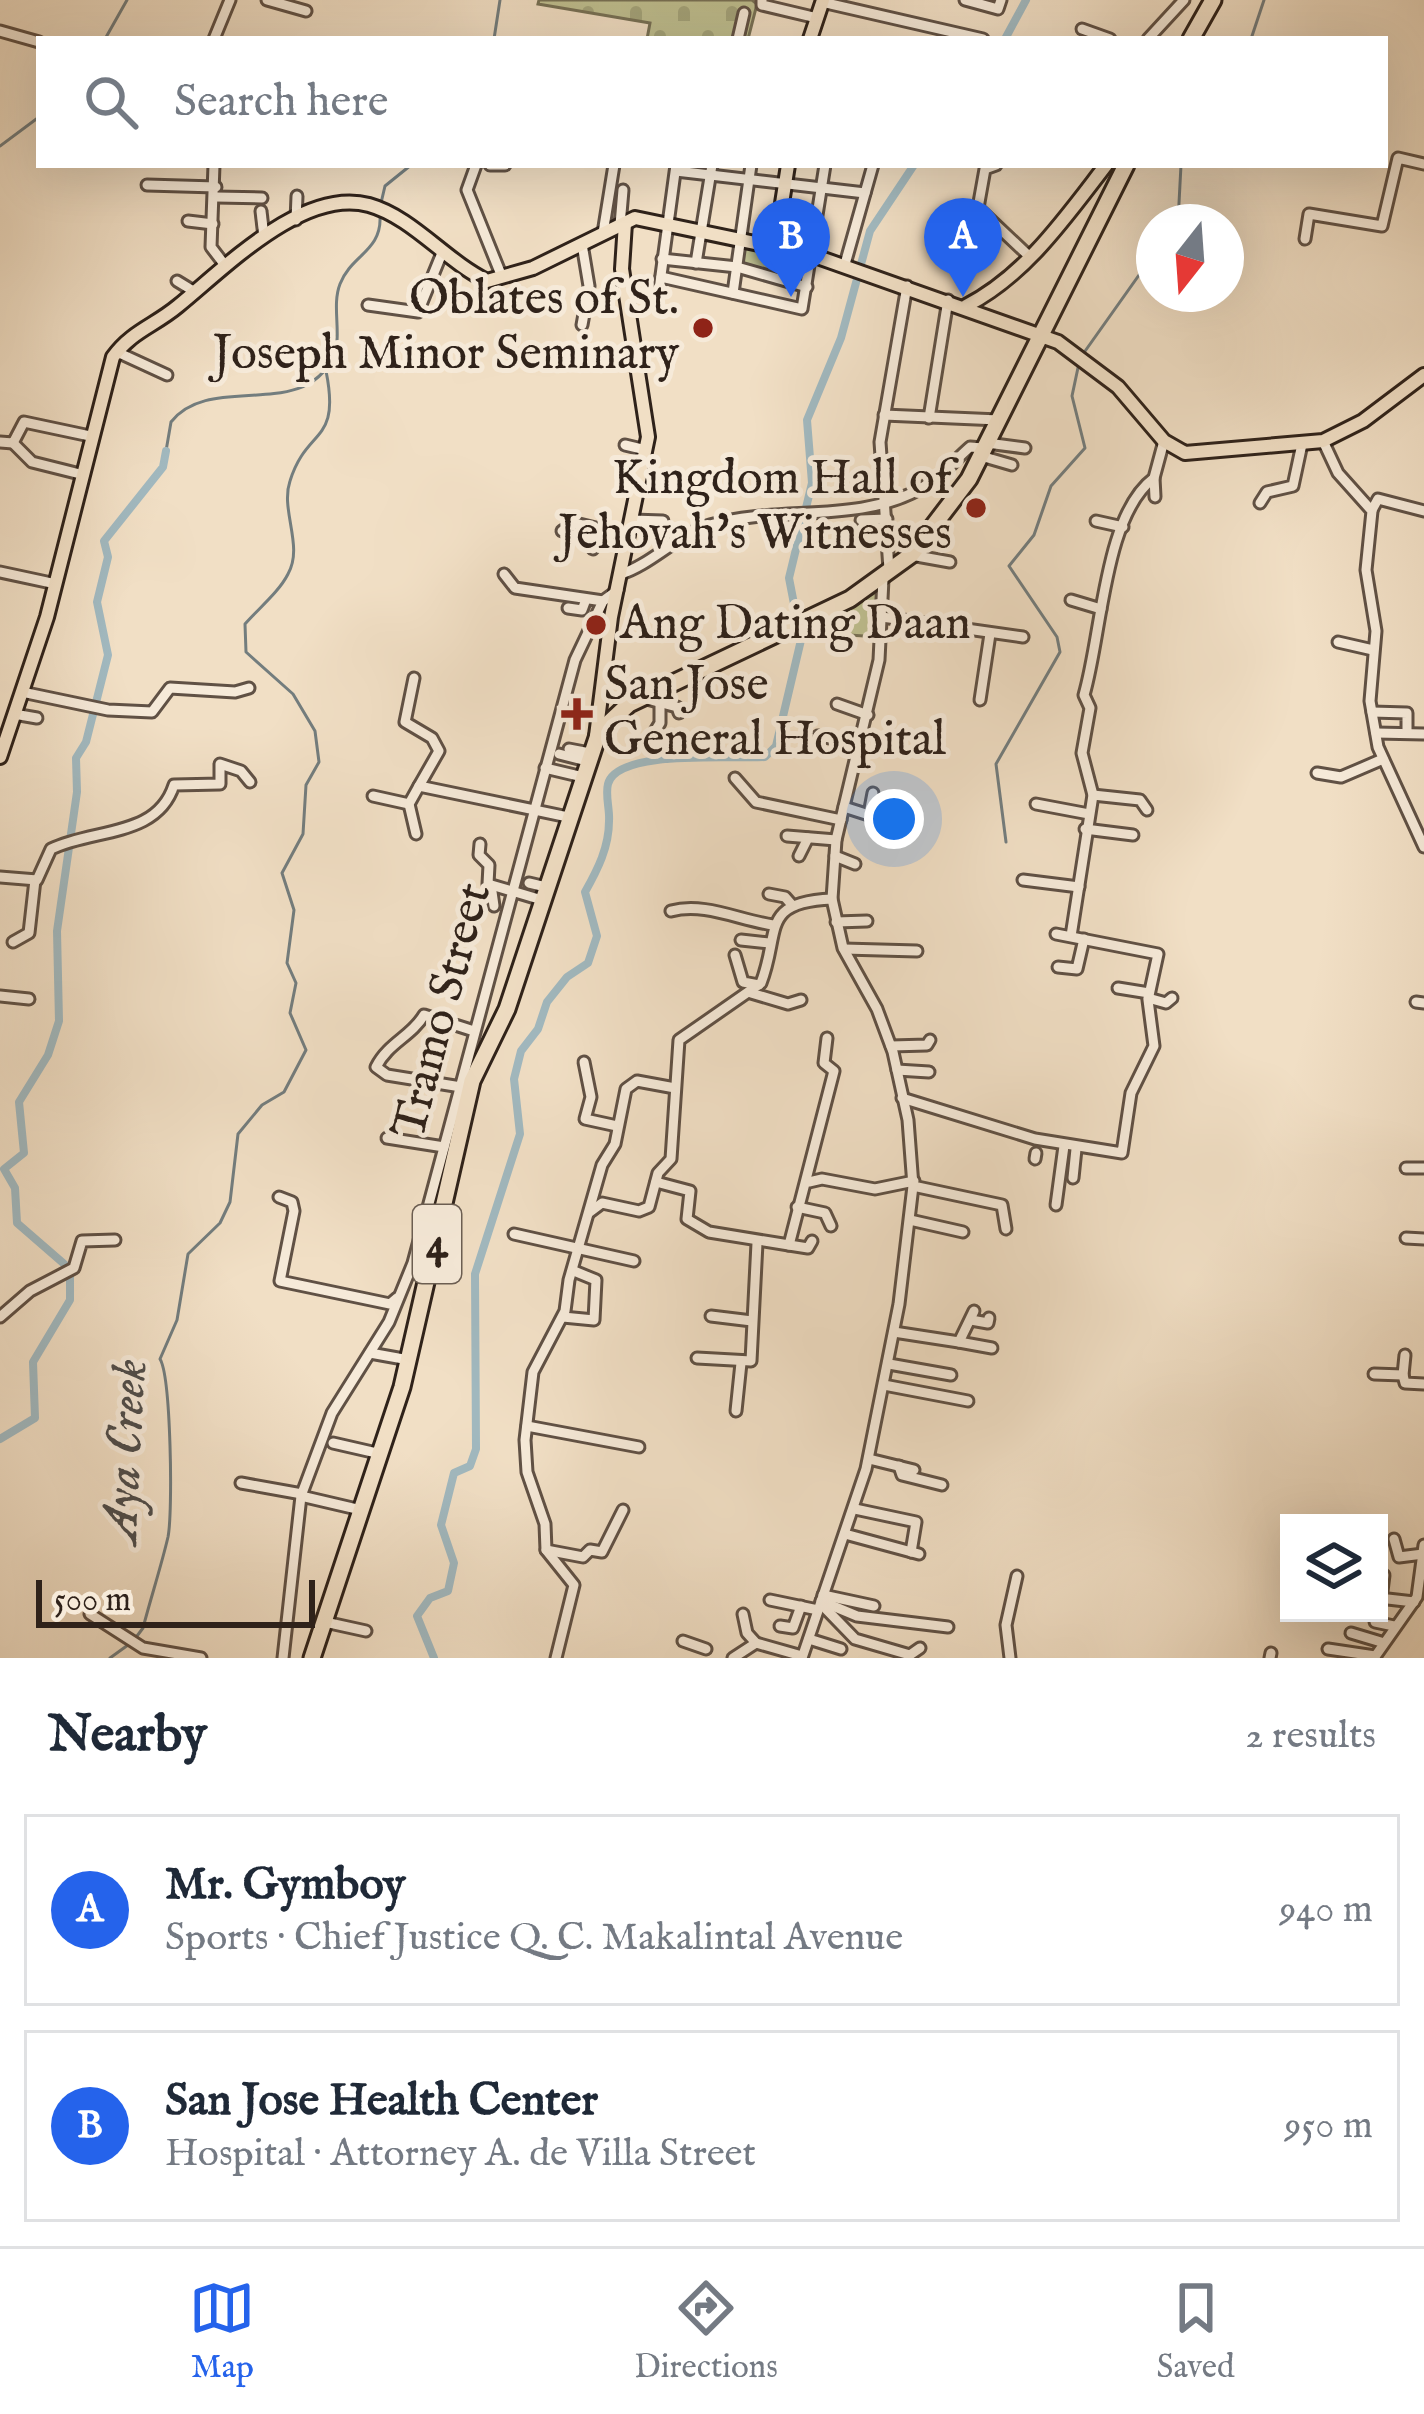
<!DOCTYPE html>
<meta charset="utf-8">
<style>
:root{--surface:#fff;--page:#f2f2f3;--text:#1f2937;--muted:#747a83;--line:#e0e1e3;--accent:#2563eb}
body{margin:0;font-family:"IM FELL English",serif;background:var(--page);color:var(--text)}
.controls{position:absolute;right:36px;bottom:36px;display:grid;overflow:hidden;border-radius:0px;box-shadow:0 12px 48px #0002}
.controls button{width:108px;height:108px;display:grid;place-items:center;padding:0;border:0;border-bottom:3px solid var(--line);background:var(--surface);color:var(--text);font:60px sans-serif}
.compass{position:absolute;left:1136px;top:204px;width:108px;height:108px;border-radius:50%;background:var(--surface);box-shadow:0 12px 48px #0002;rotate:197deg}
.scale{position:absolute;left:36px;bottom:30px;width:279px;box-sizing:border-box;padding-left:12px;border:6px solid #2f221a;border-top:0;font-size:33px;line-height:42px;white-space:nowrap;color:#2f221a;-webkit-text-stroke:9px #f6ead9;paint-order:stroke}
.you{position:absolute;left:894px;top:819px;width:42px;height:42px;margin:-30px;border:9px solid #fff;border-radius:50%;background:#1a73e8;box-shadow:0 0 0 18px #1a73e833}
.badge{display:grid;place-items:center;width:78px;height:78px;border-radius:50%;background:var(--accent);color:#fff;font-size:39px;font-weight:700}
.pin{position:absolute;translate:-50% -99px;filter:drop-shadow(0 3px 6px #0008)}
.pin::after{content:'';position:absolute;top:63px;width:42px;height:36px;background:inherit;clip-path:polygon(0 0,100% 0,50% 100%)}
.list{margin:0;padding:0;list-style:none}
h2{display:flex;justify-content:space-between;align-items:center;height:156px;margin:0;padding:0 48px;font-size:51px}
h2 small{font-size:39px;font-weight:400;color:var(--muted)}
.list li{display:grid;grid-template-columns:78px 1fr auto;gap:36px;align-items:center;box-sizing:border-box;height:192px;margin:0 24px 24px;padding:0 24px;border:3px solid var(--line);border-radius:0px}
.list b{display:block;font-size:45px;white-space:nowrap}
.list p{margin:0;font-size:39px;white-space:nowrap;color:var(--muted)}
.list em{font-size:39px;font-style:normal;color:var(--muted)}
.icon{flex:none;width:66px;height:66px;fill:none;stroke:currentColor;stroke-width:2;stroke-linecap:round;stroke-linejoin:round}
.map{position:relative;flex:none;width:1424px;height:1658px;overflow:hidden}
.search{position:absolute;background:var(--surface);box-shadow:0 12px 48px #0002;left:36px;right:36px;top:36px;height:132px;display:flex;align-items:center;gap:30px;box-sizing:border-box;padding:0 42px;border-radius:0px;color:var(--muted);font-size:45px}
.sheet{height:588px;background:var(--surface)}
nav{display:flex;justify-content:space-around;align-items:center;box-sizing:border-box;height:168px;border-top:3px solid var(--line);background:var(--surface);font-size:33px;color:var(--muted)}
nav a{display:grid;justify-items:center;gap:6px}
nav .on{color:var(--accent)}
.map>svg:first-child{display:block}
.grass{fill:url(#grass-tufts);stroke:#777156;stroke-width:3}
.cemetery{fill:url(#cemetery-stones);stroke:#777156;stroke-width:3}
.park{fill:url(#park-dots);stroke:#777156;stroke-width:3}
.lines{fill:none;stroke-linecap:round;stroke-linejoin:round}
.stream{stroke:#737d7e;stroke-width:3}
.river{stroke:#a1b9c0;stroke-width:8}
.minor-casing{stroke:#605145;stroke-width:15}
.major-casing{stroke:#2f221a;stroke-width:18}
.highway-casing{stroke:#2f221a;stroke-width:21}
.minor{stroke:#f6ead9;stroke-width:9}
.major{stroke:#f1dfc5;stroke-width:12}
.highway{stroke:#f1dfc5;stroke-width:15}
.poi-dot{fill:#8f2418;stroke:#f6ead9;stroke-width:4.5}
.labels{text-anchor:middle;dominant-baseline:central;stroke-width:10;stroke-linejoin:round;paint-order:stroke}
.shield{fill:#f6ead9;stroke:#6b5e53;stroke-width:3}
.shield-label{font-size:45px;font-weight:bold;fill:#2f221a}
.poi-label{font-size:48px;fill:#2f221a;stroke:#f6ead9;text-anchor:end}
.street-label{font-size:48px;fill:#2f221a;stroke:#f6ead9}
.water-label{font-size:51px;font-style:italic;fill:#514f4c;stroke:#f6ead9}
</style>
<div class="map">
<svg width="1424" height="1658" viewBox="0 0 1424 1658">
<defs>
<pattern id="grass-tufts" width="24" height="20" patternUnits="userSpaceOnUse" patternTransform="scale(3)"><rect width="24" height="20" fill="#bfc091"/><path d="M3 7l-1-3M5 7V3M7 7l1-3M15 17l-1-3M17 17v-4M19 17l1-3" fill="none" stroke="#a4a57c"/></pattern>
<pattern id="cemetery-stones" width="16" height="16" patternUnits="userSpaceOnUse" patternTransform="scale(3)"><rect width="16" height="16" fill="#bfc091"/><path d="M2 7V4a2 2 0 0 1 4 0v3zM10 15v-3a2 2 0 0 1 4 0v3z" fill="#a4a57c"/></pattern>
<pattern id="park-dots" width="8" height="8" patternUnits="userSpaceOnUse" patternTransform="scale(3)"><rect width="8" height="8" fill="#bfc091"/><path d="M2 2h.1M6 6h.1" fill="none" stroke="#a4a57c" stroke-width="1.8" stroke-linecap="round"/></pattern>
</defs>
<rect width="100%" height="100%" fill="#f1dfc5"/>
<filter id="stains"><feTurbulence type="fractalNoise" baseFrequency=".00167" numOctaves="4"/><feColorMatrix values="0 0 0 0 .2 0 0 0 0 .09 0 0 0 0 .02 0 0 0 .5 -.17"/></filter>
<radialGradient id="worn" r=".72"><stop offset=".6" stop-color="#630" stop-opacity="0"/><stop offset="1" stop-color="#630" stop-opacity=".3"/></radialGradient>
<polygon class="grass" points="880,590 879,637 849,635 844,610"/>
<polygon class="cemetery" points="539,0 752,0 757,4 748,39 647,39 650,23 538,4"/>
<polygon class="park" points="745,246 809,260 805,288 740,270"/>
<g class="lines">
<g class="stream">
<polyline points="105,39 127,0"/>
<polyline points="494,39 500,0"/>
<polyline points="1251,39 1264,0"/>
<polyline points="0,146 39,117"/>
<polyline points="381,203 385,186 411,165"/>
<polyline points="1178,222 1181,165"/>
<polyline points="1083,354 1154,254"/>
<path d="M 166,451 L 171,422 C 210,372 303,422 333,357 C 343,336 331,307 340,284 C 351,255 382,251 380,216"/>
<polyline points="1006,842 996,764 1060,652 1057,637 1009,566 1034,535 1051,486 1085,448 1072,396 1079,363"/>
<path d="M 134,1640 L 143,1628 C 151,1597 161,1567 168,1537 C 173,1512 171,1377 160,1359 L 177,1320 L 188,1254 L 220,1223 L 230,1202 L 238,1134 L 262,1105 L 284,1092 L 306,1050 L 290,1013 L 296,983 L 287,963 L 294,910 L 282,873 L 303,834 L 306,785 L 319,762 L 315,731 L 293,694 L 246,652 L 245,624 C 258,609 279,592 288,574 C 304,546 280,510 290,481 C 307,426 341,445 326,371"/>
<polyline points="110,1658 128,1645"/>
</g>
<g class="river">
<polyline points="1005,39 1026,0"/>
<polyline points="0,1439 35,1418 33,1362 70,1300 70,1269 17,1223 15,1188 4,1169 24,1153 19,1102 48,1055 59,1021 57,931 77,792 76,758 86,742 108,655 97,602 108,557 104,541 163,467 166,451"/>
<path d="M 434,1658 L 417,1616 L 430,1598 L 448,1591 L 454,1563 L 441,1525 L 454,1473 L 470,1466 L 476,1449 L 475,1274 L 520,1134 L 514,1079 L 521,1051 L 538,1029 L 547,1002 L 567,977 L 588,963 L 597,936 L 585,892 C 598,869 609,847 609,821 C 610,810 605,795 608,784 C 617,749 731,759 765,757 L 776,746 L 801,640 L 789,578 L 812,483 L 807,420 L 841,338 L 870,231 L 914,165"/>
</g>
<g class="minor-casing">
<g id="minor">
<polyline points="267,0 306,11"/>
<polyline points="762,0 762,5 817,18"/>
<polyline points="965,0 998,9 1001,0"/>
<polyline points="822,2 983,39"/>
<polyline points="1082,29 1110,39"/>
<polyline points="0,31 39,42"/>
<polyline points="214,39 230,0"/>
<polyline points="738,39 744,13"/>
<polyline points="1148,39 1184,0"/>
<polyline points="214,165 211,247 224,264"/>
<polyline points="476,165 467,190 502,277"/>
<polyline points="490,165 505,165"/>
<polyline points="996,165 985,169 978,208 1030,257"/>
<polyline points="676,171 865,193"/>
<polyline points="147,185 216,187"/>
<polyline points="216,197 262,198"/>
<polyline points="261,211 264,237"/>
<polyline points="296,220 297,196"/>
<polyline points="188,221 213,224"/>
<polyline points="620,225 623,190"/>
<polyline points="603,233 614,165"/>
<polyline points="1305,239 1309,214 1382,226 1398,158 1424,164"/>
<polyline points="582,244 589,286 582,325"/>
<polyline points="662,259 737,267 807,287"/>
<polyline points="696,263 712,165"/>
<polyline points="845,264 873,165"/>
<polyline points="661,277 802,309 825,165"/>
<polyline points="177,281 195,292"/>
<polyline points="659,290 676,165"/>
<polyline points="733,293 751,165"/>
<polyline points="368,305 418,312 442,253"/>
<polyline points="117,352 167,375"/>
<polyline points="884,415 999,420"/>
<polyline points="929,418 948,300"/>
<polyline points="1323,441 1338,473 1372,511 1366,570 1376,631 1370,701 1378,747 1424,847"/>
<polyline points="0,442 13,443 24,422 90,436"/>
<polyline points="13,443 32,462 84,475"/>
<polyline points="987,443 1025,448"/>
<polyline points="625,445 646,450"/>
<polyline points="981,456 1012,465"/>
<polyline points="1154,478 1155,497"/>
<polyline points="1260,503 1267,492 1293,486 1302,444"/>
<polyline points="1372,510 1378,499 1424,511"/>
<polyline points="632,520 663,521"/>
<polyline points="861,520 887,519"/>
<polyline points="1096,521 1123,527"/>
<polyline points="562,531 575,523 629,536"/>
<polyline points="593,549 595,539 608,542 610,531"/>
<polyline points="911,555 950,562"/>
<polyline points="889,569 880,442 907,286"/>
<polyline points="0,572 56,584"/>
<polyline points="504,574 515,588 603,601"/>
<path d="M 621,574 C 652,564 677,535 710,525 C 778,505 857,524 920,489 C 940,478 953,462 970,447 L 983,448"/>
<polyline points="1071,600 1101,609"/>
<polyline points="568,608 582,610 585,602"/>
<polyline points="882,617 1023,637"/>
<polyline points="1338,642 1373,650"/>
<polyline points="414,678 405,722 432,738 439,751 419,786"/>
<polyline points="22,692 108,710 152,712 170,688 235,692 249,688"/>
<polyline points="643,698 677,707 679,713"/>
<polyline points="980,700 990,634"/>
<polyline points="837,704 868,715"/>
<polyline points="1372,712 1407,713 1407,733"/>
<polyline points="14,714 37,718"/>
<polyline points="1376,733 1424,734"/>
<polyline points="652,736 660,723 660,702"/>
<polyline points="818,736 861,743"/>
<polyline points="569,749 590,753"/>
<polyline points="559,754 587,761"/>
<polyline points="545,768 583,777"/>
<polyline points="1317,773 1341,777 1383,759"/>
<polyline points="735,778 756,802 841,820"/>
<polyline points="1093,795 1140,800 1147,810"/>
<polyline points="373,796 409,804"/>
<polyline points="1036,804 1089,814"/>
<polyline points="844,807 900,825"/>
<polyline points="869,814 873,793"/>
<polyline points="1085,829 1133,835"/>
<polyline points="416,834 409,804 419,786 568,817"/>
<polyline points="787,836 836,840"/>
<polyline points="480,844 479,855 489,865 488,884 542,900"/>
<polyline points="799,856 808,838"/>
<polyline points="835,856 855,864"/>
<path d="M 0,877 L 37,880 L 51,849 C 94,828 157,838 174,785 L 220,784 L 220,764 L 241,771 L 250,782"/>
<polyline points="1023,880 1079,887"/>
<polyline points="529,883 546,887"/>
<polyline points="491,885 494,906"/>
<polyline points="769,894 785,897 792,905"/>
<path d="M 671,911 C 704,902 739,920 773,925"/>
<polyline points="836,922 867,921"/>
<path d="M 1071,936 L 1093,795 L 1082,753 L 1090,708 L 1084,695 C 1102,634 1104,515 1154,478 L 1164,441"/>
<polyline points="741,940 769,943"/>
<polyline points="13,942 29,933 35,880"/>
<polyline points="844,949 917,951"/>
<polyline points="735,955 743,982 759,985"/>
<polyline points="1058,967 1077,969 1084,939"/>
<polyline points="1118,988 1149,993"/>
<polyline points="751,993 788,1004 801,1000"/>
<polyline points="0,996 29,999"/>
<polyline points="1148,998 1166,1003 1172,998"/>
<polyline points="1416,1002 1424,1003"/>
<polyline points="891,1046 927,1045 930,1040"/>
<polyline points="584,1062 591,1097 585,1119 617,1126"/>
<polyline points="897,1070 929,1072"/>
<path d="M 461,1087 L 387,1075 L 376,1067 C 388,1043 412,1036 424,1015 L 474,1031"/>
<polyline points="902,1098 1035,1139 1122,1153 1131,1093 1154,1046 1148,1000 1158,954 1056,934"/>
<polyline points="387,1138 444,1147"/>
<polyline points="1035,1159 1036,1153"/>
<polyline points="1406,1168 1424,1168"/>
<polyline points="1073,1178 1076,1149"/>
<polyline points="656,1182 690,1191 687,1219 709,1232 789,1245 834,1071 824,1063 827,1038"/>
<polyline points="809,1182 822,1179 875,1189 914,1181"/>
<polyline points="913,1186 1002,1205 1006,1229"/>
<polyline points="279,1197 292,1202 294,1211 280,1281 390,1304 397,1298"/>
<polyline points="1056,1205 1064,1146"/>
<polyline points="797,1207 825,1213 831,1226"/>
<path d="M 590,1212 L 602,1203 L 639,1211 L 649,1207 L 658,1173 L 671,1159 L 679,1040 L 761,983 C 781,932 759,902 832,899"/>
<polyline points="910,1220 963,1232"/>
<polyline points="514,1234 634,1261"/>
<polyline points="1406,1238 1424,1239"/>
<polyline points="789,1245 808,1248 812,1241"/>
<polyline points="711,1316 752,1321"/>
<polyline points="0,1317 30,1291 74,1268 82,1241 115,1240"/>
<polyline points="563,1317 594,1320 596,1280 574,1271"/>
<polyline points="971,1320 988,1323 989,1318"/>
<polyline points="894,1332 959,1342 974,1311"/>
<polyline points="959,1342 992,1348"/>
<polyline points="370,1353 409,1360"/>
<polyline points="697,1358 751,1361 757,1243"/>
<polyline points="889,1364 951,1375"/>
<polyline points="1374,1374 1403,1375 1405,1355"/>
<polyline points="1403,1375 1405,1383 1424,1384"/>
<polyline points="884,1385 968,1401"/>
<polyline points="736,1411 741,1363"/>
<polyline points="527,1426 639,1447"/>
<polyline points="333,1443 381,1454"/>
<polyline points="869,1459 914,1470"/>
<polyline points="899,1466 902,1475 942,1485"/>
<polyline points="241,1483 302,1494"/>
<polyline points="301,1496 361,1510"/>
<polyline points="855,1509 916,1522 911,1552"/>
<polyline points="845,1534 919,1554"/>
<polyline points="1394,1539 1399,1557 1423,1554"/>
<polyline points="546,1550 583,1557 590,1550 602,1552 623,1510"/>
<polyline points="823,1595 874,1606"/>
<polyline points="1379,1598 1414,1602"/>
<polyline points="1381,1599 1384,1575"/>
<polyline points="770,1600 818,1610"/>
<polyline points="821,1601 857,1616 948,1627"/>
<polyline points="826,1609 855,1639 910,1655 920,1648"/>
<polyline points="90,1614 143,1648 201,1658"/>
<polyline points="743,1614 747,1633 756,1643"/>
<polyline points="325,1622 366,1631"/>
<polyline points="1375,1622 1394,1626"/>
<polyline points="780,1626 793,1628 801,1606"/>
<polyline points="1351,1633 1381,1642"/>
<polyline points="809,1639 841,1649"/>
<polyline points="683,1641 706,1649"/>
<polyline points="1328,1649 1375,1656"/>
<polyline points="283,1658 301,1496 332,1413 389,1322 413,1263 575,660 603,601 618,590"/>
<polyline points="556,1658 574,1585 546,1550 545,1524 527,1472 525,1440 533,1372 565,1311 569,1280 602,1165 615,1144 626,1089 637,1081 675,1088"/>
<polyline points="733,1658 756,1643 802,1656"/>
<polyline points="802,1658 866,1469 899,1304 913,1186 908,1120 893,1052 877,1009 843,948 832,899 836,840 879,660 883,579"/>
<polyline points="1010,1658 1006,1625 1017,1576"/>
<polyline points="1270,1658 1271,1653"/>
<polyline points="1374,1658 1417,1597 1424,1545"/>
</g>
</g>
<g class="major-casing">
<g id="major">
<polyline points="810,39 823,0"/>
<polyline points="775,248 788,165"/>
<path d="M 966,306 C 1026,275 1065,218 1106,165"/>
<polyline points="596,736 611,617 648,437 622,269 625,223"/>
<path d="M 0,757 L 47,617 L 113,357 C 132,331 154,326 178,306 C 225,268 303,187 369,205 C 412,217 446,261 487,281 L 533,268 L 635,218 L 812,255 L 1058,342 L 1118,387 L 1164,441 L 1185,453 L 1323,441 L 1363,421 L 1424,375"/>
</g>
</g>
<g class="highway-casing">
<g id="highway">
<polyline points="1191,39 1213,0"/>
<polyline points="312,1658 402,1387 472,1081 507,1009 599,732 629,704 850,599 911,555 969,479 1126,165"/>
</g>
</g>
<use href="#minor" class="minor"/>
<use href="#major" class="major"/>
<use href="#highway" class="highway"/>
</g>
<g class="poi-dot">
<circle cx="703" cy="328" r="12"/>
<circle cx="976" cy="508" r="12"/>
<circle cx="596" cy="625" r="12"/>
<path d="M571 696h12v12h12v12h-12v12h-12v-12h-12v-12h12z"/>
</g>
<g class="labels">
<rect class="shield" x="413" y="1205" width="48" height="78" rx="9"/>
<g class="shield-label">
<text x="437" y="1244">4</text>
</g>
<g class="poi-label">
<text x="679" y="300">Oblates of St.<tspan x="679" dy="55">Joseph Minor Seminary</tspan></text>
<text x="952" y="480">Kingdom Hall of<tspan x="952" dy="55">Jehovah's Witnesses</tspan></text>
<text x="620" y="625" text-anchor="start">Ang Dating Daan</text>
<text x="604" y="686" text-anchor="start">San Jose<tspan x="604" dy="55">General Hospital</tspan></text>
</g>
<g class="street-label">
<text transform="translate(443 1011) rotate(-75)">Tramo Street</text>
</g>
<g class="water-label">
<text transform="translate(127 1451) rotate(-87)">Aya Creek</text>
</g>
</g>
<rect width="100%" height="100%" filter="url(#stains)"/>
<rect width="100%" height="100%" fill="url(#worn)"/>
</svg>
<div class="controls">
<button><svg class="icon" aria-label="layers" viewBox="0 0 24 24"><path d="M12 4l9 5-9 5-9-5zM3 14l9 5 9-5"/></svg></button>
</div>
<svg class="compass" viewBox="-18 -18 36 36"><path d="M0-13l5 13h-10z" fill="#e53935"/><path d="M0 13l5-13h-10z" fill="#747a83"/></svg>
<div class="scale">500 m</div>
<div class="you"></div>
<div class="pin badge" style="left:963px;top:297px">A</div>
<div class="pin badge" style="left:791px;top:297px">B</div>
<div class="search"><svg class="icon" aria-label="search" viewBox="0 0 24 24"><circle cx="10" cy="10" r="6"/><path d="M15 15l6 6"/></svg>Search here</div>
</div>
<section class="sheet">
<h2>Nearby<small>2 results</small></h2>
<ul class="list">
<li><span class="badge">A</span><div><b>Mr. Gymboy</b><p>Sports · Chief Justice Q. C. Makalintal Avenue</p></div><em>940 m</em></li>
<li><span class="badge">B</span><div><b>San Jose Health Center</b><p>Hospital · Attorney A. de Villa Street</p></div><em>950 m</em></li>
</ul>
</section>
<nav>
<a class="on"><svg class="icon" aria-label="map" viewBox="0 0 24 24"><path d="M3 6l6-2 6 2 6-2v14l-6 2-6-2-6 2zM9 4v14M15 6v14"/></svg>Map</a>
<a><svg class="icon" aria-label="directions" viewBox="0 0 24 24"><path d="M12 3l9 9-9 9-9-9zM9 14v-3h6M13 9l2 2-2 2"/></svg>Directions</a>
<a><svg class="icon" aria-label="saved" viewBox="0 0 24 24"><path d="M7 4h10v16l-5-4-5 4z"/></svg>Saved</a>
</nav>
